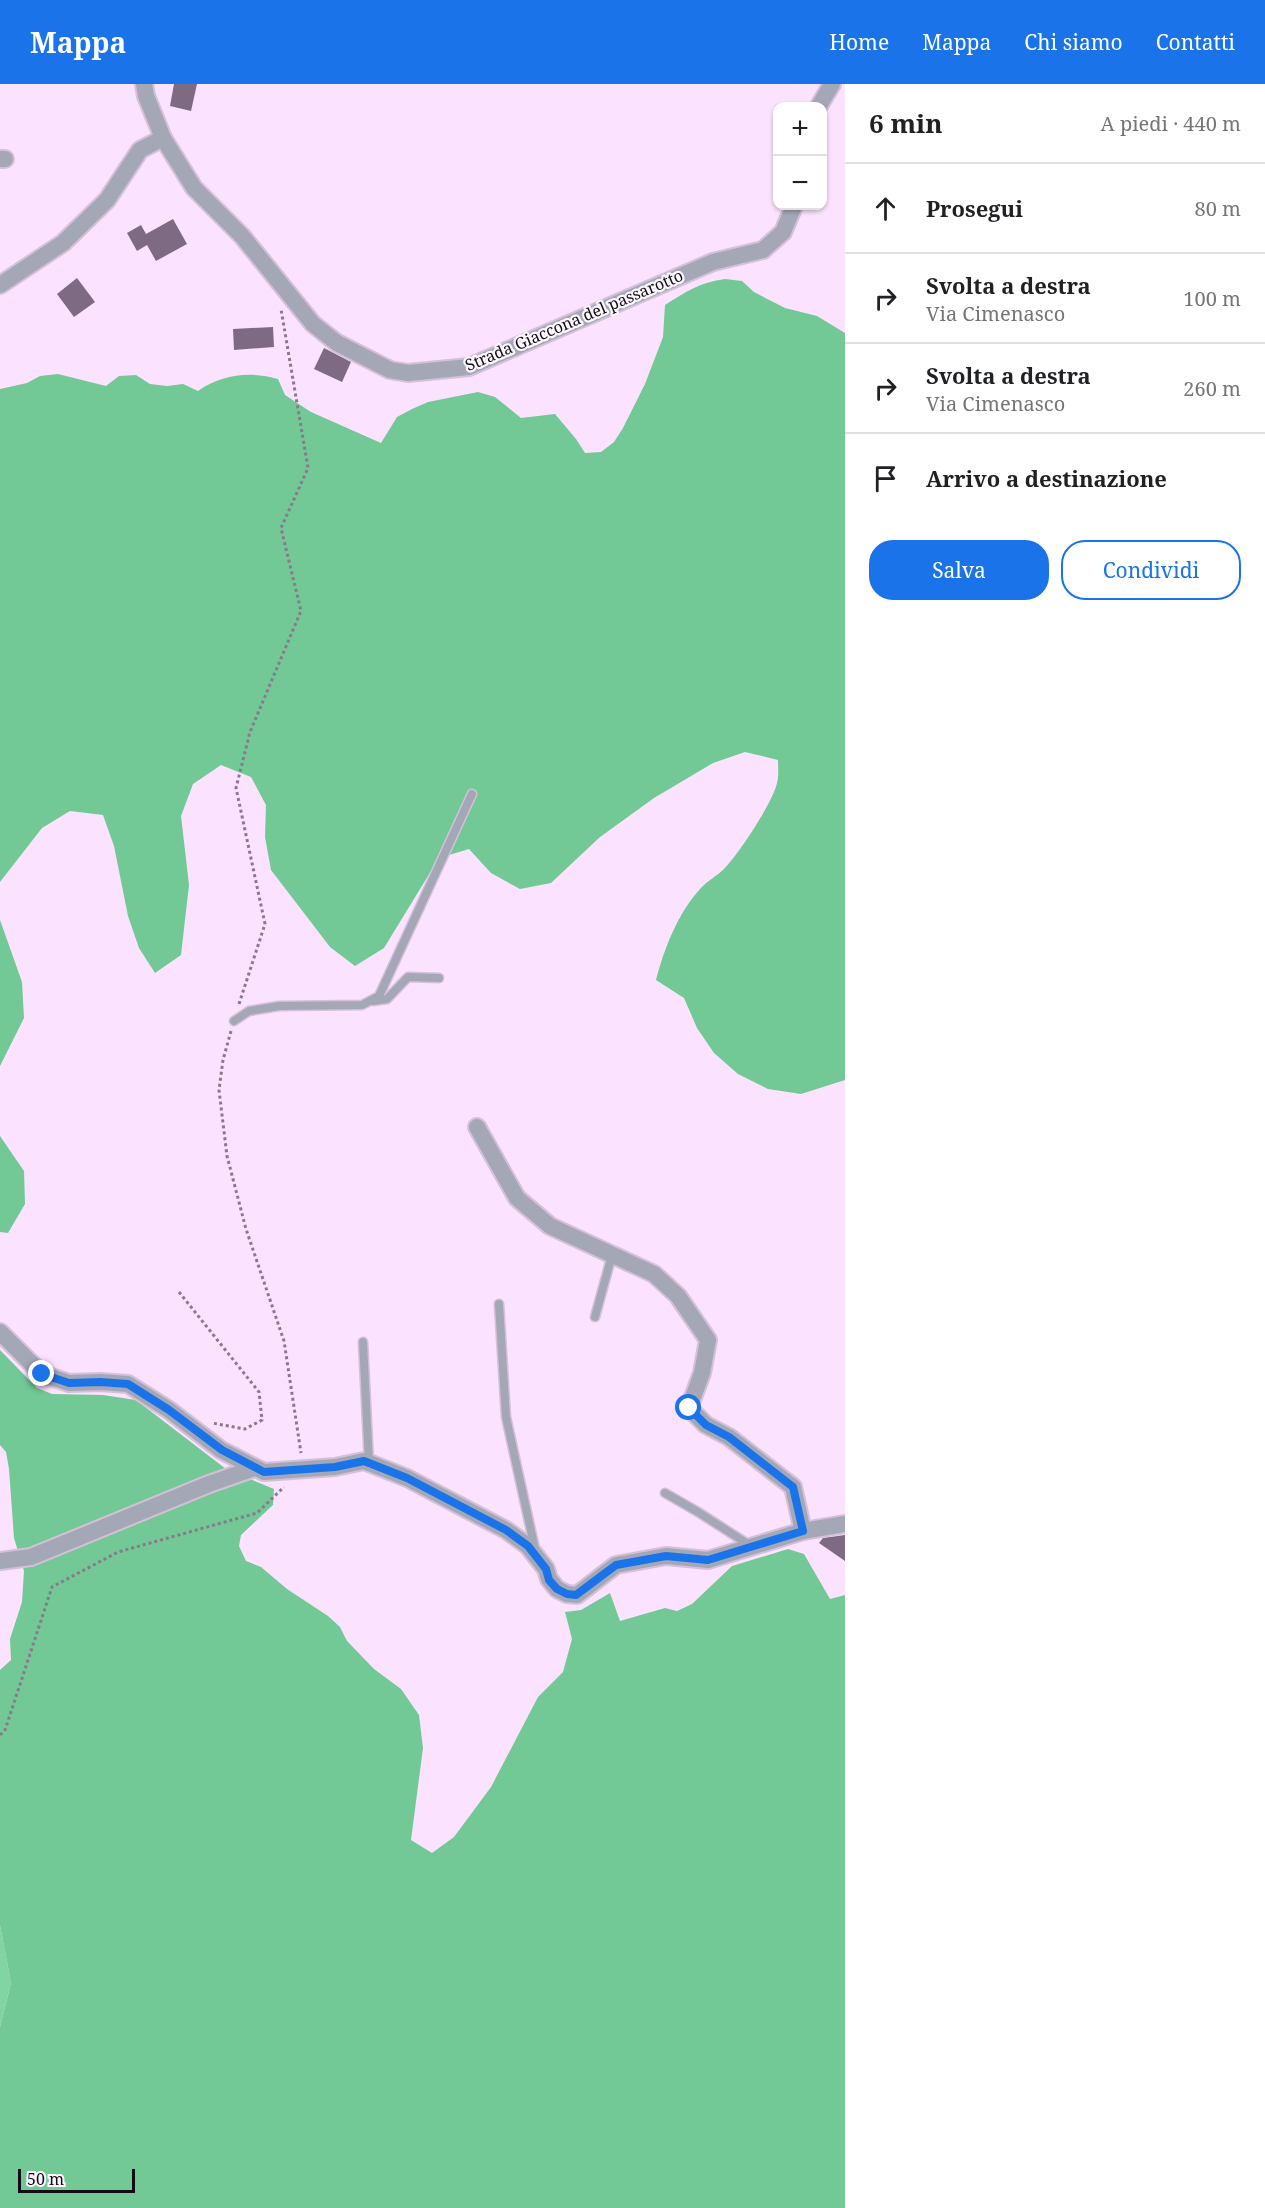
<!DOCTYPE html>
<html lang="it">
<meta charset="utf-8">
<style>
:root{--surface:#fff;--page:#f2f2f2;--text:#202124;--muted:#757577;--line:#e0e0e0;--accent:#1a73e8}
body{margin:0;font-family:"Noto Serif",serif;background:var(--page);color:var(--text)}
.controls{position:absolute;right:18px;top:18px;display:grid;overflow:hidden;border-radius:12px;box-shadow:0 2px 4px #0004}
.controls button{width:54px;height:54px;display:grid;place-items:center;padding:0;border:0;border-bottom:2px solid var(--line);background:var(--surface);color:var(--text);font:30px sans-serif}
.scale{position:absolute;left:18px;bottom:15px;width:117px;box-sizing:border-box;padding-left:6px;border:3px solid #140c15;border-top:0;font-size:16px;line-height:21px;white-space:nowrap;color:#140c15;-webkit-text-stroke:4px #fcf7fd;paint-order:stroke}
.stop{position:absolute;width:18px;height:18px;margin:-14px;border:4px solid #1a73e8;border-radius:50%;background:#fff}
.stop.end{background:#1a73e8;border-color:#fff;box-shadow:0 2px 6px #0008}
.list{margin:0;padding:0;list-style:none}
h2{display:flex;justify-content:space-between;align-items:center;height:78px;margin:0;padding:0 24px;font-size:26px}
h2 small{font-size:20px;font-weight:400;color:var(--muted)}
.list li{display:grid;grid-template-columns:39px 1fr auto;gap:18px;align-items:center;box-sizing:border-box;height:90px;padding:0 24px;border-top:2px solid var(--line)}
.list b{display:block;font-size:22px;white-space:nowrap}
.list p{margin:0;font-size:20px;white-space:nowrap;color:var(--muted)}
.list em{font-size:20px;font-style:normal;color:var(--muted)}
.actions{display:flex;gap:12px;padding:18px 24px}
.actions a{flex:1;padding:14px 0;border:2px solid var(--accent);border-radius:24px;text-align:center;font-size:21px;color:var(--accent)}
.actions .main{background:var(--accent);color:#fff}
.icon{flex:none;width:33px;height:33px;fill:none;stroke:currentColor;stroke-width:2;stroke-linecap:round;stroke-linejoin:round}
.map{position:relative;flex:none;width:845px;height:2124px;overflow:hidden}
header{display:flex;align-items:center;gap:36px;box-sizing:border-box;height:84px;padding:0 30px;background:var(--accent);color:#fff}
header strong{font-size:28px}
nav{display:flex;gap:33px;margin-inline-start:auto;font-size:21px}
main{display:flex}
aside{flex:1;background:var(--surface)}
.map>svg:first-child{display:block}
.green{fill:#81d5a2}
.forest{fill:#72c995}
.building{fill:#7f6a83}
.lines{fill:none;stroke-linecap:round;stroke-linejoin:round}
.service-casing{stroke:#d6c0d9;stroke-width:11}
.minor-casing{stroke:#d6c0d9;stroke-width:20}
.path{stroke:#8a798c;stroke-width:3;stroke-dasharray:3 3;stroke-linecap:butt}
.service{stroke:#a4a8b6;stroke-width:8}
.minor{stroke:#a4a8b6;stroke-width:16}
.route{stroke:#1a73e8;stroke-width:8}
.labels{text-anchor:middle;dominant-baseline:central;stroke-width:4.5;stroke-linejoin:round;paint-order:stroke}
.street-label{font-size:16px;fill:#140c15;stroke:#fcf7fd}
</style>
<header>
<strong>Mappa</strong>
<nav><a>Home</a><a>Mappa</a><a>Chi siamo</a><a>Contatti</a></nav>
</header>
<main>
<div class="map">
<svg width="845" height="2124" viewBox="0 0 845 2124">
<rect width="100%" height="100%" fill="#fbe2fe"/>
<polygon class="green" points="0,1841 11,1899 0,1943"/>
<g class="forest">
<path d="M 725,195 L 742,197 L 754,208 L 785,224 L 817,232 L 845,249 L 845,996 L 801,1010 L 768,1005 L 738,990 L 714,969 L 697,944 L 684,914 L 656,896 C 664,865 678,829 700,805 C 707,797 717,792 724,785 C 739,770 773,718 777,699 C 779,692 778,683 778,676 L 745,668 L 713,679 L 654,714 L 600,753 L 551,799 L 520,805 L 491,789 L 469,765 L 439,774 L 384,864 L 355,882 L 330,863 L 271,786 L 265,753 L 266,721 L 251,693 L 221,681 L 193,700 L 181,732 L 189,801 L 181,871 L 155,889 L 139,864 L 128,832 L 114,762 L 103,731 L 70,727 L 42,744 L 0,798 L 0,805 L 0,305 L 27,299 L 40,292 L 58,290 L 106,302 L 119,292 L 136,291 L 150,300 L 167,302 L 183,300 L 198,307 C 222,290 251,287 278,295 L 285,311 L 311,328 L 381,359 L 397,333 L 412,325 L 428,318 L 478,308 L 495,313 L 521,334 L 555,330 L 576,355 L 585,369 L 601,368 L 614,358 L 623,344 L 645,300 L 663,253 L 665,221 C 685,208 701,198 725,195 Z"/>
<polygon points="0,836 22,898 24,934 0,982"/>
<polygon points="0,1052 24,1087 25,1120 8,1149 0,1148"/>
<polygon points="0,1266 37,1304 52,1310 103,1311 136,1316 226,1385 274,1405 273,1421 241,1451 239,1462 246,1477 261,1483 287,1505 328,1532 340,1543 347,1557 374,1585 401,1605 419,1631 423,1664 411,1756 432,1769 454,1753 491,1703 538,1613 563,1588 572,1555 565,1528 581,1526 610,1509 620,1537 665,1524 677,1527 692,1520 732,1482 788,1465 804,1470 830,1515 845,1511 845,2124 0,2124 0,1943 11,1899 0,1841 0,1586 11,1576 10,1555 22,1518 24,1487 14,1454 9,1385 6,1368 0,1361"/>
</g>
<g class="building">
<polygon points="174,0 197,0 191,27 170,22"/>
<polygon points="173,135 187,160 156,177 147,161 137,167 127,149 141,141 146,150"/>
<polygon points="77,194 95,218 74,233 57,210"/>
<polygon points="273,243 274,263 234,266 233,245"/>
<polygon points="324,264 351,278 342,298 314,285"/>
<polygon points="845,1451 845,1477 819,1459 823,1454"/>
</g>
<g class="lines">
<g class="service-casing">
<g id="service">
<polyline points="373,917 387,915 408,893 439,894"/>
<polyline points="234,937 249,927 279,922 362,921 379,912 472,710"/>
<polyline points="499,1220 506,1333 535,1465"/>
<polyline points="595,1233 612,1171"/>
<polyline points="363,1258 369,1379"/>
<polyline points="665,1409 698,1428 751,1462"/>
</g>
</g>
<g class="minor-casing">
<g id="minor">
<polyline points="144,0 146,12 163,54 194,104 242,152 313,240 337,259 390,286 408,289 469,283 713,178 763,166 783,148 794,122"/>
<polyline points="819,22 832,0"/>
<polyline points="0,75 5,75"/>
<polyline points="0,201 63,159 107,116 140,66 163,54"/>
<polyline points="477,1043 517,1114 550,1142 654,1190 678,1212 708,1256 702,1289 689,1324 706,1341 729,1353 793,1403 803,1447"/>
<polyline points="0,1248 42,1290 69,1299 100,1298 128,1300 169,1326 221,1366 264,1388 335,1383 364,1377 407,1394 506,1446 528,1462 546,1485 549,1495 557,1505 567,1510 577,1511 616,1481 666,1472 708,1476 803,1447 845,1440"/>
<polyline points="0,1477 31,1473 209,1400 255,1384"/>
</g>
</g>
<g class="path">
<polyline points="239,920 265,840 236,704 250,648 301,527 281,444 308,384 281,225"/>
<polyline points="231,947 223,976 219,1006 227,1072 246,1145 284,1257 301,1369"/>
<polyline points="179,1208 259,1308 262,1336 245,1345 212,1339"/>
<polyline points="0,1651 5,1646 52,1503 118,1468 257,1429 284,1403"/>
</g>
<use href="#service" class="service"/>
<use href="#minor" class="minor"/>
</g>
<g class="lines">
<polyline class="route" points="42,1290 69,1299 100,1298 128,1300 169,1326 222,1366 264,1388 335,1383 364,1377 407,1394 506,1446 528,1462 546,1485 549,1496 557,1505 567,1510 576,1511 616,1481 666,1472 708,1476 803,1447 793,1403 729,1353 706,1341 689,1324"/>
</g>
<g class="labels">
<g class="street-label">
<text transform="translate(574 236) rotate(-23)">Strada Giaccona del passarotto</text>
</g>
</g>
</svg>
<div class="controls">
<button>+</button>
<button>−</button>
</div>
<div class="scale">50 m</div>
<div class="stop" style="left:689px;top:1324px"></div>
<div class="stop end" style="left:42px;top:1290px"></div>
</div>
<aside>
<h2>6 min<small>A piedi · 440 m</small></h2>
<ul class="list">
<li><svg class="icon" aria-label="ahead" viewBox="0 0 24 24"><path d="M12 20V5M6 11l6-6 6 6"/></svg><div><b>Prosegui</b></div><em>80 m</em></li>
<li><svg class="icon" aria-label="right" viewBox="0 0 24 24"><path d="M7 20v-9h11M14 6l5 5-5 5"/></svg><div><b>Svolta a destra</b><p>Via Cimenasco</p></div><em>100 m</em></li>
<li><svg class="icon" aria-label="right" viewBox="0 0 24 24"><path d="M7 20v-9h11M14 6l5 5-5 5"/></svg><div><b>Svolta a destra</b><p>Via Cimenasco</p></div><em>260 m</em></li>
<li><svg class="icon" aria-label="arrive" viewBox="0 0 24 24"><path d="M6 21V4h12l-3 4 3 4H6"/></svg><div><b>Arrivo a destinazione</b></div></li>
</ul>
<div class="actions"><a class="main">Salva</a><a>Condividi</a></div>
</aside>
</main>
